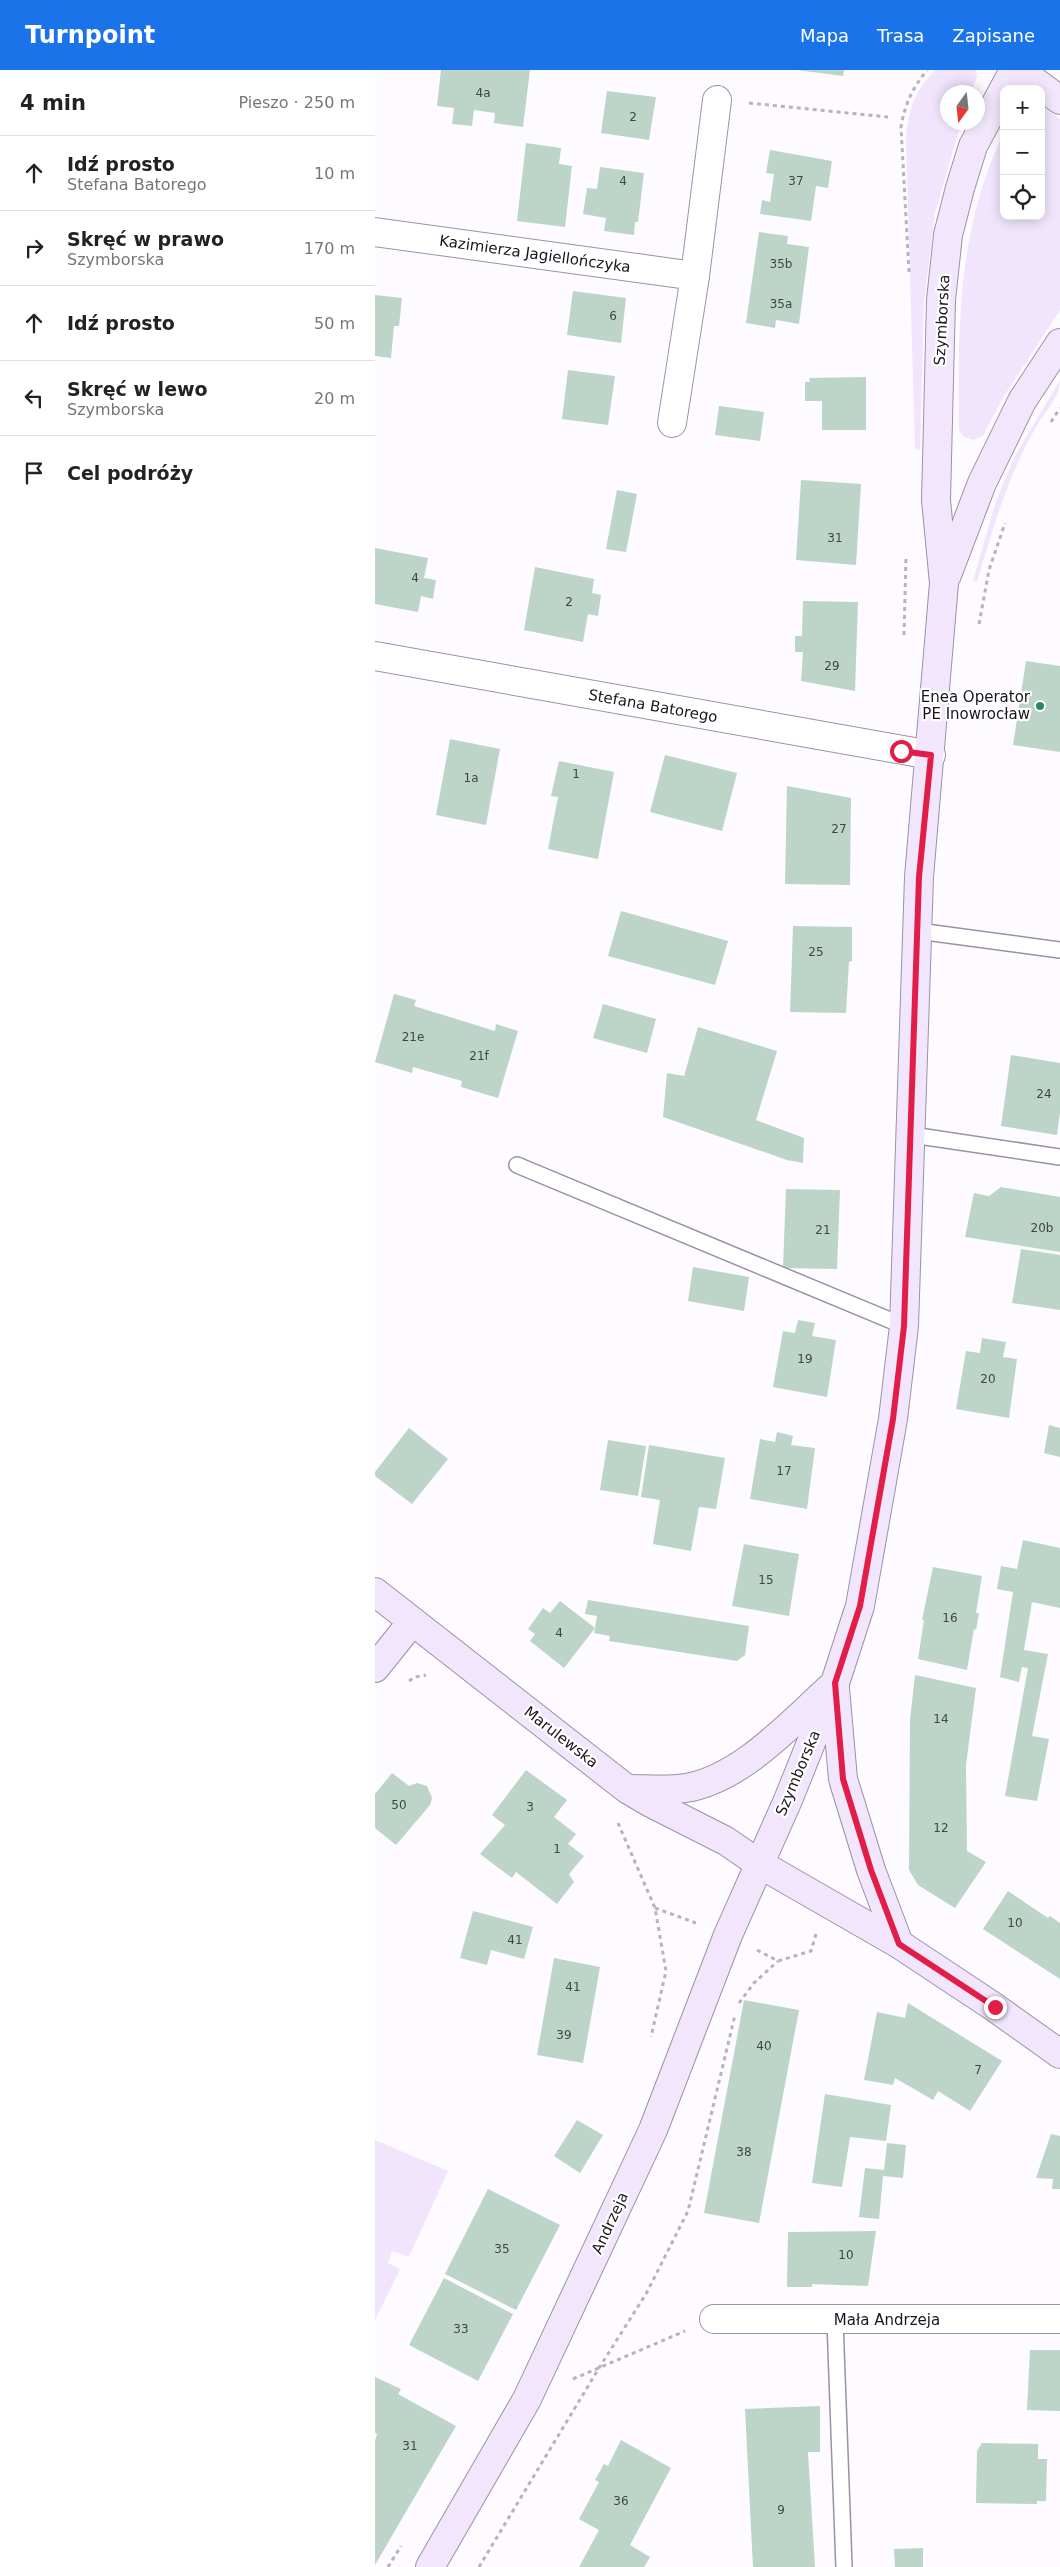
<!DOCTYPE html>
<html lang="pl">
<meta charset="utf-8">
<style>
:root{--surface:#fff;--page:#f2f2f2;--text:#222;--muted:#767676;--line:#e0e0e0;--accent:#1a73e8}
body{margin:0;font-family:"DejaVu Sans",sans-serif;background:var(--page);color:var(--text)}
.controls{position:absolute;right:15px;top:15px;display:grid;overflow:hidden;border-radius:10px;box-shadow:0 2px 12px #0003}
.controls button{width:45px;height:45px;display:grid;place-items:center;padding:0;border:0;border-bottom:1px solid var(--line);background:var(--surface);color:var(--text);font:25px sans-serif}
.compass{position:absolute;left:565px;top:15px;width:45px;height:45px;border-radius:50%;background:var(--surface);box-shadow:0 2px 12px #0003;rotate:195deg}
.stop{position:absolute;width:15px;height:15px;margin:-11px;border:4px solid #e11d48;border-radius:50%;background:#fff}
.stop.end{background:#e11d48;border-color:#fff;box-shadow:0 1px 5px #0008}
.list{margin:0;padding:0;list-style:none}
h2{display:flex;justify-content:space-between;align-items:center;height:65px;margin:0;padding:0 20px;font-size:21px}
h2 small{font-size:16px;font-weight:400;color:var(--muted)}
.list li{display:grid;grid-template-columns:32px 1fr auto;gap:15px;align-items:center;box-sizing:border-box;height:75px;padding:0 20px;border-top:1px solid var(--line)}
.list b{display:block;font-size:19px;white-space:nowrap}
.list p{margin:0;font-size:16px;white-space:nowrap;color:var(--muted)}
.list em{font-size:16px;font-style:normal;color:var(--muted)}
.icon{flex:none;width:28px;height:28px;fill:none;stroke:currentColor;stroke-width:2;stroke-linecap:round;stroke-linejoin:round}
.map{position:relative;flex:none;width:685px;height:2497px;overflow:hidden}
header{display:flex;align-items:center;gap:30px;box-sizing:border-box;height:70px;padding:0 25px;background:var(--accent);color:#fff}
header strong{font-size:24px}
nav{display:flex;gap:28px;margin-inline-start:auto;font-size:18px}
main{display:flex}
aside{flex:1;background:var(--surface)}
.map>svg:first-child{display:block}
.green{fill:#f0e5fc}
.building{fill:#bcd5c8}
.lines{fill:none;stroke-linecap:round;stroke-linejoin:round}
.lane-casing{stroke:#9b91a6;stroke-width:18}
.street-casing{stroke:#9b91a6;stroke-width:30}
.secondary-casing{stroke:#9b91a6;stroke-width:30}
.path{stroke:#b7b4b9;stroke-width:3;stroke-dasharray:4 4;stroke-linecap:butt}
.lane{stroke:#fff;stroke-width:15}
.street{stroke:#fff;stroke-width:28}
.secondary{stroke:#f1e6fb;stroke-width:28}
.route{stroke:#e11d48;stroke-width:6}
.poi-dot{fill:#268a64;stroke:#fff;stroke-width:2}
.labels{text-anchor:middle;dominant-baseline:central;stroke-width:4.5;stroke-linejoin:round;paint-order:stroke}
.number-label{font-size:12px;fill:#424548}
.street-label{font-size:15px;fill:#19151d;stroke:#fff}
.poi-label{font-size:15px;fill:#19151d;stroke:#fff;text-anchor:end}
</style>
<header>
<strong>Turnpoint</strong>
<nav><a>Mapa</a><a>Trasa</a><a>Zapisane</a></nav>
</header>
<main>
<aside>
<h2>4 min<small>Pieszo · 250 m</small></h2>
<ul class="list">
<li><svg class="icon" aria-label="ahead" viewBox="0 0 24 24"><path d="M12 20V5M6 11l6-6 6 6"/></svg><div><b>Idź prosto</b><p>Stefana Batorego</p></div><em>10 m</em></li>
<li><svg class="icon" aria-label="right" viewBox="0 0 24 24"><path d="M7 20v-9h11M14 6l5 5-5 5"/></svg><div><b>Skręć w prawo</b><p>Szymborska</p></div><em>170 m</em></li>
<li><svg class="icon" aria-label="ahead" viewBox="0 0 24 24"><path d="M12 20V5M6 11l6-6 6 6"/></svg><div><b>Idź prosto</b></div><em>50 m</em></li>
<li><svg class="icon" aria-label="left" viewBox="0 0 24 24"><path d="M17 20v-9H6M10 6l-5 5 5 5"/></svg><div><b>Skręć w lewo</b><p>Szymborska</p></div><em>20 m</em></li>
<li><svg class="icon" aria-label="arrive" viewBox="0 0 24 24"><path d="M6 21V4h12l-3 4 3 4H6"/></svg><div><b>Cel podróży</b></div></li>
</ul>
</aside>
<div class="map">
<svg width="685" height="2497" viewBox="0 0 685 2497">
<rect width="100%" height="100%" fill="#fdfbff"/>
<g class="green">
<path d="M 560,0 L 601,0 L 602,7 L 596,22 L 572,22 L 572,52 L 586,53 L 560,143 L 549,233 L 545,380 L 540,379 L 531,67 C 534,37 540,22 560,0 Z"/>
<path d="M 666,36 L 685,49 L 685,240 L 629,326 L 608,366 L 598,370 L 588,366 L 584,360 C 583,253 582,161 629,62 L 629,146 L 666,146 Z"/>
<path d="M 685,310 C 685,327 672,339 663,354 C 634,402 618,458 602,512 L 598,511 L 621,431 L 640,386 Z"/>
<polygon points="0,2070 73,2101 34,2187 17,2181 13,2193 25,2199 0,2250"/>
</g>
<g class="building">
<polygon points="66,0 155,0 148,57 119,53 120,43 99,40 97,56 77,54 79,38 62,36"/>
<polygon points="422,0 469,0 468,6"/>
<polygon points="232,21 281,27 274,70 226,63"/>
<polygon points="151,73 186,78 184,94 197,96 190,157 142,151"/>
<polygon points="395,80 457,91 453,118 441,116 436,151 385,144 387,130 395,132 399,104 391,103"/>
<polygon points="225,97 269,103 263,152 260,152 259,165 229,161 231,148 208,144 212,118 222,119"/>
<polygon points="384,162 413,166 412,174 434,177 424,254 401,250 400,258 371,253"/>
<polygon points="198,221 251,228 246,273 192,265"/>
<polygon points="0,225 27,228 24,256 19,256 16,288 0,286"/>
<polygon points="193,300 240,306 233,355 187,349"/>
<polygon points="491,307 491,360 447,360 447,331 430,331 430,312 435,312 434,308"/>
<polygon points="344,336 389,342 385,371 340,365"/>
<polygon points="426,410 486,414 481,495 421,490"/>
<polygon points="242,420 262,424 251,482 231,479"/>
<polygon points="0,478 53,488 49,508 61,510 58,529 46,526 43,542 0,534"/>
<polygon points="160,497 219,509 217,523 226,525 223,546 213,544 208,572 149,560"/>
<polygon points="428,531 483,532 480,621 426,611 428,582 420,582 420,566 427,566"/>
<polygon points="651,591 685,596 685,682 638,675"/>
<polygon points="75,669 125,679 111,755 61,745"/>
<polygon points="290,685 362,703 347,761 275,742"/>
<polygon points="184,691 239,702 223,789 173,779 183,727 176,726"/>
<polygon points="412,716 476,728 475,815 410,814"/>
<polygon points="246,841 353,871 340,915 233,886"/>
<polygon points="418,856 477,857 477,891 474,892 471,943 415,942"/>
<polygon points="19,924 41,930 39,936 120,961 121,954 143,961 123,1028 86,1017 87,1011 38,997 37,1003 0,992"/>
<polygon points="228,934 281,949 272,983 218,968"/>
<polygon points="323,957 402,981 381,1050 429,1068 428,1093 412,1090 288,1047 292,1003 309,1006"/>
<polygon points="636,985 685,993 685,1042 682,1065 626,1056"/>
<polygon points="626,1117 685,1127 685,1182 590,1167 599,1123 614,1126"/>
<polygon points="411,1119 465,1120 462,1199 408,1198"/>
<polygon points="646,1179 685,1185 685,1240 637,1233"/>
<polygon points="318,1197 374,1207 369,1241 313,1231"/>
<polygon points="423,1250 440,1253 437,1266 461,1270 452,1327 398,1317 408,1261 420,1263"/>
<polygon points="607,1268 631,1272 628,1287 642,1289 634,1348 581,1339 591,1281 605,1283"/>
<polygon points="674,1355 685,1358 685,1387 669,1383"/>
<polygon points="34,1358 73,1389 37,1434 0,1406 0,1402"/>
<polygon points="402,1362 418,1366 416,1375 440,1378 432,1439 375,1429 385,1369 400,1372"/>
<polygon points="233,1370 271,1376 263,1426 225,1420"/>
<polygon points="274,1375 350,1388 341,1439 324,1437 316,1481 278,1474 285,1430 266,1427"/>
<polygon points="648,1470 685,1478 685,1538 657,1532 649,1580 673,1584 657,1666 674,1669 662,1731 630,1726 653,1598 647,1597 644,1612 625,1607 638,1522 622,1519 626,1496 642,1499"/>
<polygon points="369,1474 424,1484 414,1546 357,1536"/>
<polygon points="558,1497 607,1506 601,1543 604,1543 601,1560 599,1559 592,1600 543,1589 549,1550 547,1550"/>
<polygon points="213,1530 374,1556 370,1585 362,1591 234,1571 235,1566 219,1563 220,1558 189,1598 155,1571 160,1564 153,1559 168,1538 175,1543 185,1531 220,1558 222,1546 210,1544"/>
<polygon points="540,1605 601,1618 591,1695 592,1781 611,1792 580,1838 543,1815 534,1800 535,1650"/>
<polygon points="151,1700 192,1730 179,1747 201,1764 193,1774 209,1786 194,1804 199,1812 182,1834 141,1802 137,1808 105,1784 130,1755 117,1745"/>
<polygon points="17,1703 34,1716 42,1713 52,1716 57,1728 55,1735 21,1775 0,1758 0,1724"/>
<polygon points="633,1821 673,1848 675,1846 685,1853 685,1909 608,1859"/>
<polygon points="98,1841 158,1857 149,1889 116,1880 112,1895 85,1888"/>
<polygon points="179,1888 225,1897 208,1993 162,1985"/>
<polygon points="369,1930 424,1940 384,2153 329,2143"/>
<polygon points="533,1933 627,1991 595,2041 563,2021 558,2030 520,2008 518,2015 489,2010 502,1942 530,1948"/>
<polygon points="450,2024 516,2035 511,2071 475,2067 467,2117 437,2113"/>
<polygon points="202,2050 228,2065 205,2103 179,2086"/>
<polygon points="676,2064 685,2066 685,2119 677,2119 678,2109 661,2108"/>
<polygon points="512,2073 531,2075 528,2108 508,2106 504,2149 484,2147 490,2098 509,2100"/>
<polygon points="113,2119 185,2155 141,2240 70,2204"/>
<polygon points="501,2161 493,2216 437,2214 437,2217 412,2217 413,2162"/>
<polygon points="69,2208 138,2244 103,2311 34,2275"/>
<polygon points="655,2280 685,2280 685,2341 652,2340"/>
<polygon points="0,2307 26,2319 23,2324 81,2356 0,2495 0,2371 2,2364 0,2363"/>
<polygon points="445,2336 445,2382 433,2382 440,2497 378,2497 370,2339"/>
<polygon points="246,2370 296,2398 255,2475 275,2487 269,2497 204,2497 224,2460 204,2449 224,2412 220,2410 229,2394 233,2396"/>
<polygon points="607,2373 663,2374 663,2389 672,2389 671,2431 662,2431 662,2434 601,2433 602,2381"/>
<polygon points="548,2478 548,2497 520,2497 519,2479"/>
</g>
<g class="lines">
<g class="lane-casing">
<g id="lane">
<polyline points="543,861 685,880"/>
<polyline points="537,1065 685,1087"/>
<polyline points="142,1095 529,1256"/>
<polyline points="460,2251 469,2497"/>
</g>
</g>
<g class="street-casing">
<g id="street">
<polyline points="0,162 320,206 297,353"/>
<polyline points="320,206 342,30"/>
<polyline points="0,586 556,685"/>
<polyline points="339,2249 685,2249"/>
</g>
</g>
<g class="secondary-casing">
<g id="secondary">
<polyline points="644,0 685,30"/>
<polyline points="572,505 607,413 647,331 685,273"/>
<polyline points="0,1522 252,1719 274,1732 351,1771 383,1793 524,1874 619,1937 685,1984"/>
<polyline points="0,1598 37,1552"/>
<polyline points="460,1618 468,1709 496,1800 524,1874"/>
<path d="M 254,1719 C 273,1719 292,1721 311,1718 C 366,1709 416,1653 455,1618"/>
<polyline points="55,2497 152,2329 278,2060 353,1865 413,1730 460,1613 485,1536 518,1349 529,1256 544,807 569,513 561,430 566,230 573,165 585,118 598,76 639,0"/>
</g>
</g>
<g class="path">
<polyline points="374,33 513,47"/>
<path d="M 534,202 L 526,57 C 530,34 537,19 552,0"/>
<polyline points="676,352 685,338"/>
<polyline points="604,554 614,500 630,453"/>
<polyline points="529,565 531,486"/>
<polyline points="34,1611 40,1607 51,1605"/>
<polyline points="243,1753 280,1838 291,1901 276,1967"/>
<polyline points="280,1838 321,1853"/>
<polyline points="382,1880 403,1891 436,1881 441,1864"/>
<polyline points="364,1933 379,1913 403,1891"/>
<polyline points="198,2309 310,2261"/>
<polyline points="13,2497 26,2476"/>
<polyline points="104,2497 224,2298 271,2224 313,2141 360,1945"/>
</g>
<use href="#lane" class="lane"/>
<use href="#street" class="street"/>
<use href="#secondary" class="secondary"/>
</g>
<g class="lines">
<polyline class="route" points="526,681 556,685 544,807 529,1256 518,1349 485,1536 460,1613 468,1709 496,1800 524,1874 620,1937"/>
</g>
<circle class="poi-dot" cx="665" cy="636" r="5"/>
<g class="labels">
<g class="number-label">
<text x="108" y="23">4a</text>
<text x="258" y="47">2</text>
<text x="248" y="111">4</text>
<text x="421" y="111">37</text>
<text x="406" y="194">35b</text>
<text x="406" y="234">35a</text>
<text x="238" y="246">6</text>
<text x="460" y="468">31</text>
<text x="40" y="508">4</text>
<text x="194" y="532">2</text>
<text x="457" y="596">29</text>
<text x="201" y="704">1</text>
<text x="96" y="708">1a</text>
<text x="464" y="759">27</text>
<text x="441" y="882">25</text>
<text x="38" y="967">21e</text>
<text x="104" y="986">21f</text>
<text x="669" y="1024">24</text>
<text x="667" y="1158">20b</text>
<text x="448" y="1160">21</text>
<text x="430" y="1289">19</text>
<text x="613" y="1309">20</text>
<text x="409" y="1401">17</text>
<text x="391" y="1510">15</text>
<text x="575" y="1548">16</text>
<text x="184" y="1563">4</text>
<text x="566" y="1649">14</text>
<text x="24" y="1735">50</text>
<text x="155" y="1737">3</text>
<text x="566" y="1758">12</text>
<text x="182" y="1779">1</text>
<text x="640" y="1853">10</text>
<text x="140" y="1870">41</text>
<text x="198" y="1917">41</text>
<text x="189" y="1965">39</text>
<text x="389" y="1976">40</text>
<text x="603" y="2000">7</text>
<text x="369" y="2082">38</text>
<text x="127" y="2179">35</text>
<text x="471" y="2185">10</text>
<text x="86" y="2259">33</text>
<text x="35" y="2376">31</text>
<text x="246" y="2431">36</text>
<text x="406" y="2440">9</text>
</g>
<g class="street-label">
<text transform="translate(160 184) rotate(8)">Kazimierza Jagiellończyka</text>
<text transform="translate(567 250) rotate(-87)">Szymborska</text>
<text transform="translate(278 636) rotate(10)">Stefana Batorego</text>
<text transform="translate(186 1667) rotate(38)">Marulewska</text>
<text transform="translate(423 1703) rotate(-67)">Szymborska</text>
<text transform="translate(235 2153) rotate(-65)">Andrzeja</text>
<text x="512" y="2250">Mała Andrzeja</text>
</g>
<g class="poi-label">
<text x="655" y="627">Enea Operator<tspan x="655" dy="17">PE Inowrocław</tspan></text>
</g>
</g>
</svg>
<div class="controls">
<button>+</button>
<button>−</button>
<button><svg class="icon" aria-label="locate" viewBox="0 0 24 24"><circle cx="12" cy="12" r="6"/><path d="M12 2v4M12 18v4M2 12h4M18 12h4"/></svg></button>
</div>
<svg class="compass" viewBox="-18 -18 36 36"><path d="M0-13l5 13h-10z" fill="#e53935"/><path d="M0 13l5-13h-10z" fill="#767676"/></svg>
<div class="stop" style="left:526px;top:681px"></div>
<div class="stop end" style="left:620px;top:1937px"></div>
</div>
</main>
